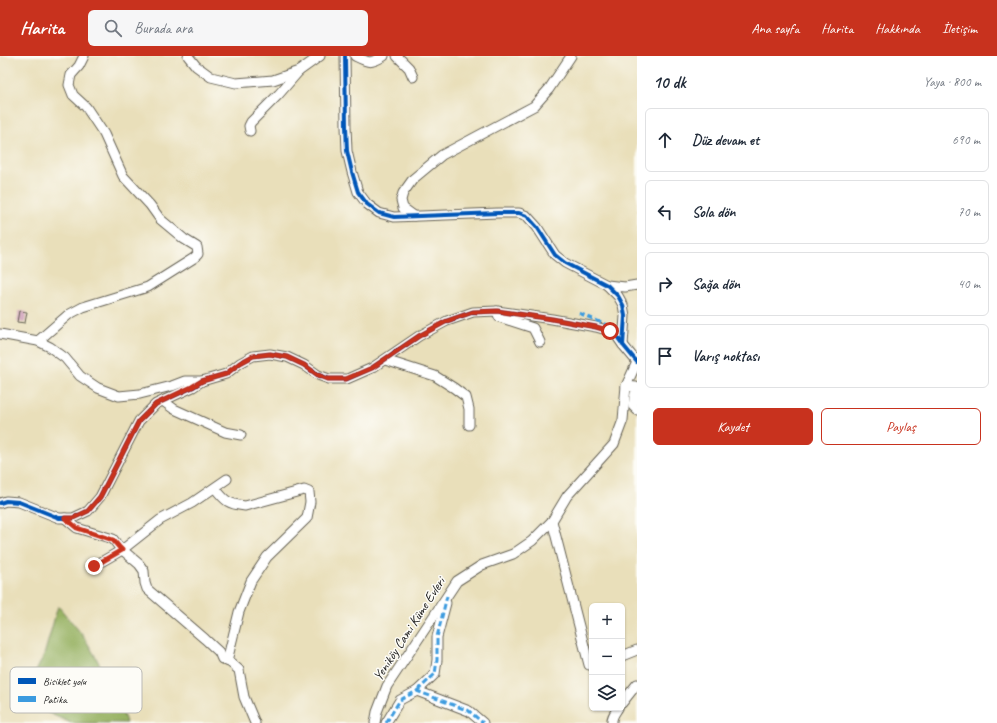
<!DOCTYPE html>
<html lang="tr">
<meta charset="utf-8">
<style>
:root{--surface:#fff;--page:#f6f6f7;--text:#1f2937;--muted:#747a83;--line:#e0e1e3;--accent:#c8321e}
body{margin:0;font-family:Caveat,sans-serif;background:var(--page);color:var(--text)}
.controls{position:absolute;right:12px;bottom:12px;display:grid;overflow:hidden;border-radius:6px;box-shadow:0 1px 3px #0004}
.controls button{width:36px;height:36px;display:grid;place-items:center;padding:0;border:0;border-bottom:1px solid var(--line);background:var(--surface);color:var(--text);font:20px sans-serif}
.stop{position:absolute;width:12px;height:12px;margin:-9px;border:3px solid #c8321e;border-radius:50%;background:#fff}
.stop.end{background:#c8321e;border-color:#fff;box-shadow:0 1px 4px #0008}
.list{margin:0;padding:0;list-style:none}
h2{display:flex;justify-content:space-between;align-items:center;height:52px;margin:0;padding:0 16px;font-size:17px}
h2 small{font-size:13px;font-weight:400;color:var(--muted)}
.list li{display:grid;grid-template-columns:26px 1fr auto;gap:12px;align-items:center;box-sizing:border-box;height:64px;margin:0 8px 8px;padding:0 8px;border:1px solid var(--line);border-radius:6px}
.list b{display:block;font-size:15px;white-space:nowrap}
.list em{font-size:13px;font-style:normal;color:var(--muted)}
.actions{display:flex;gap:8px;padding:12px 16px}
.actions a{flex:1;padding:9px 0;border:1px solid var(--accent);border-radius:6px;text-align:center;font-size:14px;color:var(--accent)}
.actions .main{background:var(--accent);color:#fff}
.icon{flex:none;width:22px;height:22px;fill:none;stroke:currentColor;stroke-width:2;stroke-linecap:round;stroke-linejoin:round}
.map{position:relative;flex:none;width:637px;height:667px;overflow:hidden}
header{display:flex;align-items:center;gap:24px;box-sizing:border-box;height:56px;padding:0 20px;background:var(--accent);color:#fff}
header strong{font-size:19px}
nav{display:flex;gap:22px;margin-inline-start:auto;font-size:14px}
.search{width:280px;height:36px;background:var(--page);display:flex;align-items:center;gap:10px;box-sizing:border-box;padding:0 14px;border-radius:6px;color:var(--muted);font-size:15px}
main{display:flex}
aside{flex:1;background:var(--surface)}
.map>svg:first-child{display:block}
.forest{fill:#99b365;stroke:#5a6840}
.building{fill:#ca97b3}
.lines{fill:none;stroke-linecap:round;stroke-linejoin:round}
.minor-casing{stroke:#646053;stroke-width:11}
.minor{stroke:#fff;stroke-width:9}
.quiet{stroke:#3c9bdf;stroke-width:3;stroke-dasharray:6 3;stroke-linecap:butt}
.cycleway-casing{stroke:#fdfcf7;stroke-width:6}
.cycleway{stroke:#0057b8;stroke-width:4}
.route{stroke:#c8321e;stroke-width:5}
.labels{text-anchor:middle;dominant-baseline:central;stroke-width:3;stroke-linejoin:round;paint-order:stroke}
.street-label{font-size:14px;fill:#1c1c1c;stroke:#fdfcf7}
.key{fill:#fdfcf7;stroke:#bab9b5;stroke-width:1}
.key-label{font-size:11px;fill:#1c1c1c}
</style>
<header>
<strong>Harita</strong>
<div class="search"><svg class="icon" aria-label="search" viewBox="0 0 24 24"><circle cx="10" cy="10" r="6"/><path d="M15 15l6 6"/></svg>Burada ara</div>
<nav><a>Ana sayfa</a><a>Harita</a><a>Hakkında</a><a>İletişim</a></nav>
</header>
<main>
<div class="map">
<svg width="637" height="667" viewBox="0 0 637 667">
<rect width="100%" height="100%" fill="#fdfcf7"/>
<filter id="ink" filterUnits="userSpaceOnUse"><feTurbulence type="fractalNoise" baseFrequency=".025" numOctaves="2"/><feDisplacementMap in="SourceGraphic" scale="8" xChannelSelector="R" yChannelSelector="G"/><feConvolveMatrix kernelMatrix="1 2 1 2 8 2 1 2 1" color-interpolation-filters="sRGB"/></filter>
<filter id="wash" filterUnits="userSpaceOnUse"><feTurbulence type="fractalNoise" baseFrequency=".012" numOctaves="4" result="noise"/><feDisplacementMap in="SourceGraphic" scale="16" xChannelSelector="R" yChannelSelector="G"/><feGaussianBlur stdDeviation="0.9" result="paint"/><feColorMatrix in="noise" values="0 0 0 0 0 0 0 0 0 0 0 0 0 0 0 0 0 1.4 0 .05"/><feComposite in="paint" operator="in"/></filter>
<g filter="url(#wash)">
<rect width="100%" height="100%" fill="#e9dfba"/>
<path class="forest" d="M 58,550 C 67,561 77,571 85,583 C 101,608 113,636 125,663 L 126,667 L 71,667 L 31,649 L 27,634 L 44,599 Z"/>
<g id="blocks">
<polygon class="building" points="19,255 27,256 25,267 17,266"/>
</g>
</g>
<g filter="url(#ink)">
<use href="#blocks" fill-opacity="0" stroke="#646053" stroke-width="1"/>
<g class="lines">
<g class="minor-casing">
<g id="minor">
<polyline points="188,0 196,10 211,21 236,27 273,24 299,15 320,0"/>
<polyline points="345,0 346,70 347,95 352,116 358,136 367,148 379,157 394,161 498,157 519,157 527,160 537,171 555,199 565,207 607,229 618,240 623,249 625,260 623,289"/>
<path d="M 355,0 C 369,7 370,8 384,0"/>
<polyline points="397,0 409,12 413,21"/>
<polyline points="250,75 249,70 251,66 279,38 299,15"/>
<polyline points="414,160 403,152 401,144 403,137 413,123 442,99 534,50 549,33 571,0"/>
<polyline points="607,229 625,231 637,229"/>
<polyline points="497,255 499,261 533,272 540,286"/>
<polyline points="0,278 38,285 50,291 65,302 80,320 98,332 119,340 140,338 172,330 185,325 202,325"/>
<polyline points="38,285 68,259 83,251 148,231 194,202 198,198 197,191 184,183 160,163 150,149 123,120 104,78 86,51 73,39 69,29 71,19 79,10 84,0"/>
<polyline points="385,304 435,320 454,332 466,341 469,353 469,369"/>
<polyline points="626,330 636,331 633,350 637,354"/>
<polyline points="163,345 174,353 225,376 241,379"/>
<path d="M 215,432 C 225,445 228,448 245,450 L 304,434 L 309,436 L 310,446 L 307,462 L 267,501 L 251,525 L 239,556 L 227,605"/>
<polyline points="0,447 6,445 19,446 59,462 73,462 88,455 100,441 139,365 156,348 193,331 202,325 226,318 240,307 253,300 270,298 287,301 304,309 318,319 329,323 347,323 372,312 419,280 447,265 473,256 497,255 552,263 596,271 610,275 616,279 623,289 637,306"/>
<polyline points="65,462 77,472 113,483 119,491 139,508 144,515 145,527 147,533 205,583 219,596 222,603 231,607 239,614 244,641 255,667"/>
<polyline points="552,465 589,609 592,609"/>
<polyline points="94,510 122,494 160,464 192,447 227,423"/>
<polyline points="622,600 637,594"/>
<polyline points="417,635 435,618 437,604 437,581 446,547"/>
<polyline points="622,647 637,628"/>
<polyline points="375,667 377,656 387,630 457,525 482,509 513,498 532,485 552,465 567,440 614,388 623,364 626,330 637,306"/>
<polyline points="386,667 400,644 417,635 469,655 483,667"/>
<path d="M 612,667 C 611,661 615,657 618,652"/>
</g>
</g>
<use href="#minor" class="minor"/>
<g class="quiet">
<polyline points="579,257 612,271"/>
<polyline points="417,635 435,618 437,604 437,581 447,540"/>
<polyline points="386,667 400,644 417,635 469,655 483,667"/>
</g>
<g class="cycleway-casing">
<g id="cycleway">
<polyline points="345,0 346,70 347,95 352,116 358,136 367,148 379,157 394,161 498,157 519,157 527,160 537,171 555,199 565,207 607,229 618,240 623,249 625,260 623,289"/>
<polyline points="0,447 6,445 19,446 59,462 73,462 88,455 100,441 139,365 156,348 193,331 202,325 226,318 240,307 253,300 270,298 287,301 304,309 318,319 329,323 347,323 372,312 419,280 447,265 473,256 497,255 552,263 596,271 610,275 616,279 623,289 637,306"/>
</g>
</g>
<use href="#cycleway" class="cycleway"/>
</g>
</g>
<g class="lines" filter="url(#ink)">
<polyline class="route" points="94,510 122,494 119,491 113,484 77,472 65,462 73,462 88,455 100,441 139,365 156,348 192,331 202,325 226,318 240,307 253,300 270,298 287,301 304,309 318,319 328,323 346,323 372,312 419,280 447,265 473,256 497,255 552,263 596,271 610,275"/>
</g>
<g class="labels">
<g class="street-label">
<text transform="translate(409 573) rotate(-57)">Yeniköy Cami Küme Evleri</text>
</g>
</g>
<rect x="10" y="611" width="132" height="46" rx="6" class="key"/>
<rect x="18" y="622" width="18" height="6" fill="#0057b8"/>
<rect x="18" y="640" width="18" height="6" fill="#3c9bdf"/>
<g class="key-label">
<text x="43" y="629">Bisiklet yolu</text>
<text x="43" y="647">Patika</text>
</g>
</svg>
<div class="controls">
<button>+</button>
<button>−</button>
<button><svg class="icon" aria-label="layers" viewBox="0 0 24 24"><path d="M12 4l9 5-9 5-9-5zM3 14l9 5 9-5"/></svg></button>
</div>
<div class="stop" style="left:610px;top:275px"></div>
<div class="stop end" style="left:94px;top:510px"></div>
</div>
<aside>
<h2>10 dk<small>Yaya · 800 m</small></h2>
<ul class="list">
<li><svg class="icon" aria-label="ahead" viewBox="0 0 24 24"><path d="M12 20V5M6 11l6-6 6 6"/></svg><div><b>Düz devam et</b></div><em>690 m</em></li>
<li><svg class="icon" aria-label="left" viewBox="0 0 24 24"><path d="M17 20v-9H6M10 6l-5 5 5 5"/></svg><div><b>Sola dön</b></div><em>70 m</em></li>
<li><svg class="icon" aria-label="right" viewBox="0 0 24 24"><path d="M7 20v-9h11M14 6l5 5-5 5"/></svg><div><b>Sağa dön</b></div><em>40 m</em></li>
<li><svg class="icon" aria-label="arrive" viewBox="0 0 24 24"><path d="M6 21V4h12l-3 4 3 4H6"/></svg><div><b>Varış noktası</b></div></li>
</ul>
<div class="actions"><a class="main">Kaydet</a><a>Paylaş</a></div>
</aside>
</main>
